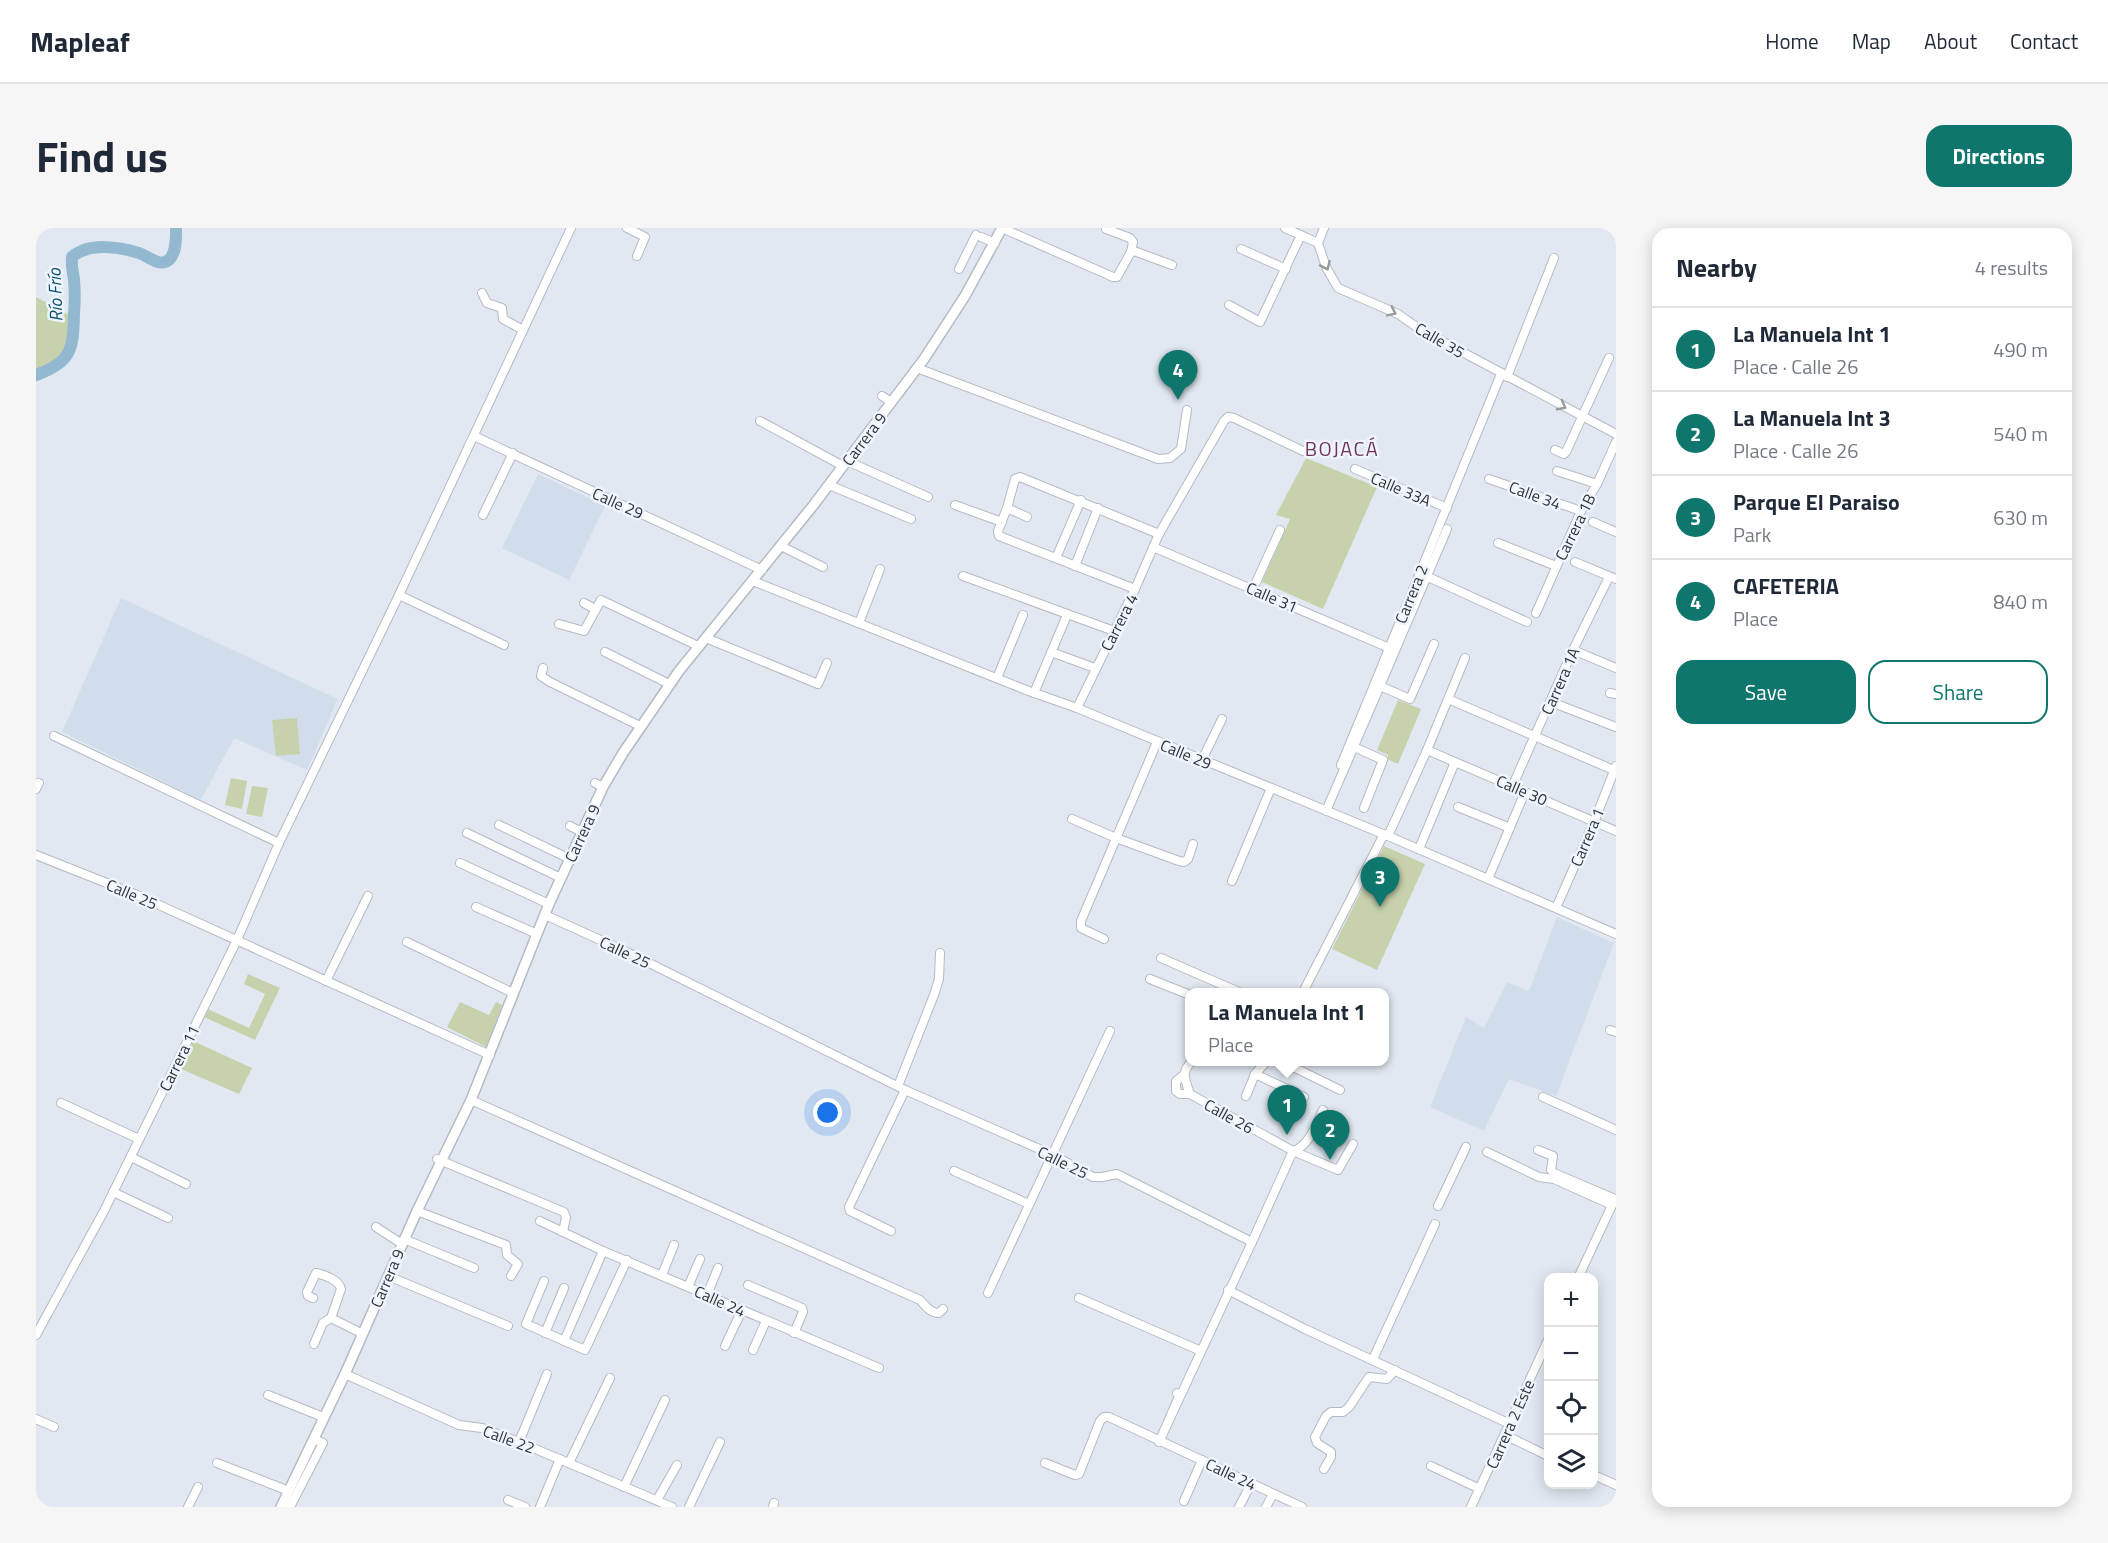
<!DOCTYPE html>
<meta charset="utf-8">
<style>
:root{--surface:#fff;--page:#f6f6f7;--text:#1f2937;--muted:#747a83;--line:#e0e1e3;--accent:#0f766e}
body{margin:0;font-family:"Titillium Web",sans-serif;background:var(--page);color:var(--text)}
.controls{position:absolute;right:18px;bottom:18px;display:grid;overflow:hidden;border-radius:12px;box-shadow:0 3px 15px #0003}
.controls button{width:54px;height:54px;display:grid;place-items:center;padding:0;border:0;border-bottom:2px solid var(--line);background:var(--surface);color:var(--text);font:30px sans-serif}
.you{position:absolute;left:792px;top:885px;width:21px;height:21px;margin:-15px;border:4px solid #fff;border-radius:50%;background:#1a73e8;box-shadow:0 0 0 9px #1a73e833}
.badge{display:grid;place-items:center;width:39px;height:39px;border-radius:50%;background:var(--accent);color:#fff;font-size:20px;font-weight:700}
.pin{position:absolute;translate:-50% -50px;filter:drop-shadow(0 2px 3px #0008)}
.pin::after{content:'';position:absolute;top:32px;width:21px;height:18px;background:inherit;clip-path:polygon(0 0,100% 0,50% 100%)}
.popup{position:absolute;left:1149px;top:760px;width:204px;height:78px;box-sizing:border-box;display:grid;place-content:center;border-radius:12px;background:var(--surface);filter:drop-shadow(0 2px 4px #0005);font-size:20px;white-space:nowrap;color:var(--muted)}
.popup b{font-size:22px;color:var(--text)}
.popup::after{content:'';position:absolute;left:50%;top:100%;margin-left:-12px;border:12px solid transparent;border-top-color:var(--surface)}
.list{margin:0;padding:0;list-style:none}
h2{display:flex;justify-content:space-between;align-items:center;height:78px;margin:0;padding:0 24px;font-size:26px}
h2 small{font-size:20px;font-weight:400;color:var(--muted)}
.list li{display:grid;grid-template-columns:39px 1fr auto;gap:18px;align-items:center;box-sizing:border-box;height:84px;padding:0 24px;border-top:2px solid var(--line)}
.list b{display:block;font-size:22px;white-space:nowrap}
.list p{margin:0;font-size:20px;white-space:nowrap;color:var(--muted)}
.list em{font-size:20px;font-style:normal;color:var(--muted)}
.actions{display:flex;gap:12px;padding:18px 24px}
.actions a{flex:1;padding:14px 0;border:2px solid var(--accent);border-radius:18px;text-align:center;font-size:21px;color:var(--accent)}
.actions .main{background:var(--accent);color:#fff}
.icon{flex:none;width:33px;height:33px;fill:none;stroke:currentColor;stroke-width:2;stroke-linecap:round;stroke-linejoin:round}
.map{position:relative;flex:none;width:1580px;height:1279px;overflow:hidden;border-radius:18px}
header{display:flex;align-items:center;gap:36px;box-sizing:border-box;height:84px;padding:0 30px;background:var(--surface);border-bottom:2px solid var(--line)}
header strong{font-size:28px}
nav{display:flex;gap:33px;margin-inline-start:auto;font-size:21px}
.intro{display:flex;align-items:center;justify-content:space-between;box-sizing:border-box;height:144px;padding:0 36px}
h1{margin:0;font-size:42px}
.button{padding:15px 27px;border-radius:18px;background:var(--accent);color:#fff;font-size:21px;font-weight:700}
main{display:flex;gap:36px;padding:0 36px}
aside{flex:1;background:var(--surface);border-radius:18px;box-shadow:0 3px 15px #0003}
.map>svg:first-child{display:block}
.built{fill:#d2ddec}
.green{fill:#c7d2ac}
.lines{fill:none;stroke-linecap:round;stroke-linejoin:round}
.river{stroke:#92b9cf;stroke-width:12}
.minor-casing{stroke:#b4bac3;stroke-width:10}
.major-casing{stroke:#b4bac3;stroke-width:12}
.minor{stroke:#fff;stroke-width:8}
.major{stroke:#fff;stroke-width:9}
.oneway{stroke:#989a9b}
.labels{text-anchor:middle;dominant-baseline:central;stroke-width:5;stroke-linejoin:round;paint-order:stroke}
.street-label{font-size:16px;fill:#313437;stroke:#eff5fe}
.water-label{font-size:18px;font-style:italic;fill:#0b5271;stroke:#eff5fe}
.quarter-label{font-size:20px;letter-spacing:1.5px;fill:#72345b;stroke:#eff5fe}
</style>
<header>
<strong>Mapleaf</strong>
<nav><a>Home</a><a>Map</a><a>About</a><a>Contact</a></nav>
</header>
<div class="intro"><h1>Find us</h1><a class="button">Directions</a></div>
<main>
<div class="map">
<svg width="1580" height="1279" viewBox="0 0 1580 1279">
<rect width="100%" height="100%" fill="#e1e8f1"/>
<g class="built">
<polygon points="502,246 569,278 533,352 466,320"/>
<polygon points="85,370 302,471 271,542 198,510 165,572 26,504"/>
<polygon points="1521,689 1578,715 1520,868 1473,851 1448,903 1394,879 1430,789 1448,800 1471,754 1493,763"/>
</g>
<g class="green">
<path d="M 0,69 L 38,89 C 39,122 33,135 0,147 Z"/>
<polygon points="1270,230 1341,259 1287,381 1226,354 1254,291 1240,287"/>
<polygon points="1362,472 1385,481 1362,536 1351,531 1352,527 1341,522"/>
<polygon points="261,490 264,526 240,528 236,492"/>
<polygon points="195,550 211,553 206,581 189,577"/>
<polygon points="216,558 232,560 226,589 210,586"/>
<polygon points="1348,618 1389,636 1341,742 1296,721"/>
<polygon points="212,746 244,760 219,812 168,789 172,781 213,800 229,766 208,756"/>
<polygon points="424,774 453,787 460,774 466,777 450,819 411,799"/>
<polygon points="157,813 216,840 203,866 145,841"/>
</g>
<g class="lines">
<path class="river" d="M 0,147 C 37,134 37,120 38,85 C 39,74 39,63 38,52 C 37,43 35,38 36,29 C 53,14 84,19 103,25 C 111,28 122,37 129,34 C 141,30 140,10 140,0"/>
<g class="minor-casing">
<g id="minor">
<polyline points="591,0 609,9 601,28"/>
<polyline points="966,0 1077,49 1081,49 1095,24 1097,14 1094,10 1070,1"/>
<polyline points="1249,0 1282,15"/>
<polyline points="1288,0 1282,15 1290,39 1302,60 1362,86 1385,102 1580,206"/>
<polyline points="945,9 959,15"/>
<polyline points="1205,21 1250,41"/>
<polyline points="1095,24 1098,23 1136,37"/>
<polyline points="923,41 940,7"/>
<polyline points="446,65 451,75 466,80 467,91 487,102"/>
<polyline points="1193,77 1224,94 1265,7"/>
<polyline points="881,140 1122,231 1134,230 1145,221 1151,182"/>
<polyline points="1471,149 1518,30"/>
<polyline points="846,168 855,174"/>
<polyline points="724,193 807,238"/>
<polyline points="438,208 726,342"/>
<polyline points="1519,222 1528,226 1530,224 1573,130"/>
<polyline points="811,233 892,269"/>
<polyline points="1319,241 1411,280"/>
<polyline points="1521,243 1561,256"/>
<polyline points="1453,251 1545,283"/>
<polyline points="793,257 875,291"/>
<polyline points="919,277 966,294"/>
<polyline points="971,280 991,289"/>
<polyline points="447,287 477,225"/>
<polyline points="1557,294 1580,304"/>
<polyline points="1462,315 1520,338"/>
<polyline points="745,318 787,339"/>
<polyline points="1117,319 1358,422"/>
<polyline points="1020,330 1045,272"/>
<polyline points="1539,334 1580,351"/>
<polyline points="1039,338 1062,280"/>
<polyline points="927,348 1078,403"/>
<polyline points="1390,348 1491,394"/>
<polyline points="717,353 990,462 1041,480 1352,608 1580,706"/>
<polyline points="1099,361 963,308 962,303 971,280 979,251 984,249 1123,306"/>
<polyline points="1217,361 1244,302"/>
<polyline points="363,367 468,417"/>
<polyline points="548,375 559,381"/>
<polyline points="1500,385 1545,283 1561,256 1580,214"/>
<polyline points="823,395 844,341"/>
<polyline points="523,396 548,403 565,372 662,418"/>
<polyline points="670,410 782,456 791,435"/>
<polyline points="1398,416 1374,471 1344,458 1411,301"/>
<polyline points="1537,422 1580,440"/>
<polyline points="569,424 633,456"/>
<polyline points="1015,424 1059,440"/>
<polyline points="507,440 505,448 514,454 604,498"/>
<polyline points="961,450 987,387"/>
<polyline points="998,465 1031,387"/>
<polyline points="1574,465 1580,466"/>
<polyline points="1412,471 1580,543"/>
<polyline points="1515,474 1580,499"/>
<polyline points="1041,480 1099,361 1123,306 1188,193 1192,189 1198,190 1267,223"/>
<polyline points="18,508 243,615"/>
<polyline points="1318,519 1347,532 1328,580"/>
<polyline points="1391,522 1580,603"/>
<polyline points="1166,532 1186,491"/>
<polyline points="1305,537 1339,455"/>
<polyline points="559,555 567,559"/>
<polyline points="1476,559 1537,422 1573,349"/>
<polyline points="0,561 3,555"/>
<polyline points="1422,579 1474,600"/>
<polyline points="1290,583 1344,458 1339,455 1465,146"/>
<polyline points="1036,591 1080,610 1143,633 1148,634 1152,631 1157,616"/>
<polyline points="463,597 534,631"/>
<polyline points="534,598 546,604"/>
<polyline points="431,605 525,650"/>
<polyline points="1352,608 1391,522 1429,430"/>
<polyline points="1383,621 1419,534"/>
<polyline points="0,627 101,667 454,827"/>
<polyline points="424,635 513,676"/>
<polyline points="1452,651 1489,564"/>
<polyline points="1196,653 1235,560"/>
<polyline points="440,679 501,706"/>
<polyline points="1520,680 1558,594 1580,538"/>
<polyline points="509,687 591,724 869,862 1017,927 1057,949 1066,949 1081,946 1216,1014 1123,1214 1144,1166 1141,1165"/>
<polyline points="1068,711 1045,700 1045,693 1121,514"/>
<polyline points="371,714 477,765"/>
<polyline points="1125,730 1203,764"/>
<polyline points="1114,751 1154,767"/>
<polyline points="290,753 332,668"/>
<polyline points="1267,764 1348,606"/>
<polyline points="1574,802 1580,804"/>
<path d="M 1156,834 C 1144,842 1150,855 1154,866 L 1257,923 L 1302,942 L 1317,916"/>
<polyline points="1247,834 1304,862"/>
<polyline points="1219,846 1268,869"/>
<polyline points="1148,847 1140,853 1140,863 1144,866 1154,866"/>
<polyline points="862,858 898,767 903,751 904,725"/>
<polyline points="1210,868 1219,846 1230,834"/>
<polyline points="1507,869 1580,902"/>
<path d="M 435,872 L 884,1072 C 890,1078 894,1085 903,1085 L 907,1081"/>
<polyline points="25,875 103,911"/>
<polyline points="1502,922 1517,928 1515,942 1518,945 1579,971"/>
<polyline points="1451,924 1503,949 1518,951 1576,977"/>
<polyline points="95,929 150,956"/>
<polyline points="401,931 528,984 530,989 527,1004"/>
<polyline points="918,943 993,976"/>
<polyline points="77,964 132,990"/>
<polyline points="1402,978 1430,919"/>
<polyline points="381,983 470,1017 471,1027 482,1036 475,1048"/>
<polyline points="504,993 567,1023 843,1140"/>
<polyline points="340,999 366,1016"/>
<polyline points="855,1003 814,983 813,979 869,862"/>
<polyline points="368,1011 438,1040"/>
<path d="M 1216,1014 L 1257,923 C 1273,918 1280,897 1287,882"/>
<polyline points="626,1047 638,1017"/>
<polyline points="352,1048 472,1098"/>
<polyline points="1542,1050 1577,975"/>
<polyline points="508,1053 490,1096 549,1122 591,1032"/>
<polyline points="712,1057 766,1080 767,1084 758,1105"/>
<polyline points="652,1059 664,1031"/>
<polyline points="1192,1062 1269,1101 1474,1196"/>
<polyline points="952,1065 1074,803"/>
<polyline points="671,1067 682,1040"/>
<path d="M 277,1070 L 272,1068 L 271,1064 L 280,1045 C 289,1047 303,1052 305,1061 L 295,1090 L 287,1095 L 278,1116"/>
<polyline points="1043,1070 1165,1123"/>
<polyline points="295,1090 327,1106"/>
<polyline points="509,1105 528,1060"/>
<polyline points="0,1107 68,983 201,712 243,615 363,367 535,0"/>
<polyline points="528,1113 567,1023"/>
<polyline points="689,1118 706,1082"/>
<polyline points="717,1122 730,1093"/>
<polyline points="1337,1131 1399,996"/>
<polyline points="309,1146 423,1197 446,1200 483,1214 636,1279"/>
<polyline points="232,1167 287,1189"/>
<polyline points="0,1191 18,1199"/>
<polyline points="1469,1207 1512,1228"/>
<polyline points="483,1214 511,1146"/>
<polyline points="181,1235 253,1263"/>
<polyline points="533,1235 574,1150"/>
<polyline points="1009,1235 1039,1247 1043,1246 1064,1193 1068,1189 1073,1189 1266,1279"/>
<polyline points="1395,1238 1444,1261"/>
<polyline points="1288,1241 1295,1229 1295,1224 1281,1215 1279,1209 1290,1188 1295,1184 1307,1184 1313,1179 1333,1149 1351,1151 1359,1142"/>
<polyline points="1558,1247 1580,1257"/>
<polyline points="588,1259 629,1172"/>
<polyline points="472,1272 489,1279"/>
<polyline points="621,1272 641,1237"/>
<polyline points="1148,1273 1166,1232"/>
<polyline points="152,1279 162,1259"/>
<polyline points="254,1279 287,1215 278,1211"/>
<polyline points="504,1279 524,1231"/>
<polyline points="653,1279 684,1214"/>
<polyline points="737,1279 738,1275"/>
<polyline points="1203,1279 1215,1256"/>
<polyline points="1230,1279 1237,1266"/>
<polyline points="1435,1279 1512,1112"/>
</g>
</g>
<g class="major-casing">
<polyline id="major" points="245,1279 309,1146 381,983 435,872 513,676 567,559 587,525 643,443 776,279 888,131 929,68 966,0"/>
</g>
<use href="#minor" class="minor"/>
<use href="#major" class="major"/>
</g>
<defs><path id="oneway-chevron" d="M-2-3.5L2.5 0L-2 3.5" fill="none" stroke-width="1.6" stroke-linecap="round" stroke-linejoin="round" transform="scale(1.5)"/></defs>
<g class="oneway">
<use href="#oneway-chevron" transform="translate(1290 38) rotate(66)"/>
<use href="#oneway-chevron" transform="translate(1356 84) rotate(26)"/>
<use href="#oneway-chevron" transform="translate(1526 178) rotate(28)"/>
</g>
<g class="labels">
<g class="street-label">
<text transform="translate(1404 112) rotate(30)">Calle 35</text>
<text transform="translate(828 211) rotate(-53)">Carrera 9</text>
<text transform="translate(1365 261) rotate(23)">Calle 33A</text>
<text transform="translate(1499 267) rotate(20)">Calle 34</text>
<text transform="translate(582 275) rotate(24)">Calle 29</text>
<text transform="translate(1539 299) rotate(-64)">Carrera 1B</text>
<text transform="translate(1375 366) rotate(-68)">Carrera 2</text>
<text transform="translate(1236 369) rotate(23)">Calle 31</text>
<text transform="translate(1083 394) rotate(-63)">Carrera 4</text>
<text transform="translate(1524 453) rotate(-66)">Carrera 1A</text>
<text transform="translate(1150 526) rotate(22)">Calle 29</text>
<text transform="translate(1486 562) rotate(23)">Calle 30</text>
<text transform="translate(546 605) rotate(-65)">Carrera 9</text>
<text transform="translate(1551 609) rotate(-67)">Carrera 1</text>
<text transform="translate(96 666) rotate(23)">Calle 25</text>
<text transform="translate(589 724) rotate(25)">Calle 25</text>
<text transform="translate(143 830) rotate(-64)">Carrera 11</text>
<text transform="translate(1193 888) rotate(29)">Calle 26</text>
<text transform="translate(1027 934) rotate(26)">Calle 25</text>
<text transform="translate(351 1050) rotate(-67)">Carrera 9</text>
<text transform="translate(684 1073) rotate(24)">Calle 24</text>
<text transform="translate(1474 1196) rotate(-66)">Carrera 2 Este</text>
<text transform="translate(473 1211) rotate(20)">Calle 22</text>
<text transform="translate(1195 1246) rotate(25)">Calle 24</text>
</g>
<g class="water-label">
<text transform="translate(19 67) rotate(-92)">Río Frío</text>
</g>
<g class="quarter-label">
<text x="1306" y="220">BOJACÁ</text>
</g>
</g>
</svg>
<div class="controls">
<button>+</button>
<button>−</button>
<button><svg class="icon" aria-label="locate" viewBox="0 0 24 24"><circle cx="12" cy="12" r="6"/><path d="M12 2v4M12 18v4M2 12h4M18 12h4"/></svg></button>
<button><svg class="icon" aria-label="layers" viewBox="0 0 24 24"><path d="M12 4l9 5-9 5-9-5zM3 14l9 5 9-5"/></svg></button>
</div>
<div class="you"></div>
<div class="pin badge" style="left:1251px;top:907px">1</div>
<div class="popup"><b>La Manuela Int 1</b>Place</div>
<div class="pin badge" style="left:1294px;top:932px">2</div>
<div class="pin badge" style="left:1344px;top:679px">3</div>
<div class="pin badge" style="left:1142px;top:172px">4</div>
</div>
<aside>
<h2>Nearby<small>4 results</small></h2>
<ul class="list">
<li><span class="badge">1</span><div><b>La Manuela Int 1</b><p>Place · Calle 26</p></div><em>490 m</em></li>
<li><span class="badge">2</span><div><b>La Manuela Int 3</b><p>Place · Calle 26</p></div><em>540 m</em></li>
<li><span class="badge">3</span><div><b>Parque El Paraiso</b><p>Park</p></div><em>630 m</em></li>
<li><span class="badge">4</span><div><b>CAFETERIA</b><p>Place</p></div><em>840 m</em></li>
</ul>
<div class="actions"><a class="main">Save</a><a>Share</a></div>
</aside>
</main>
